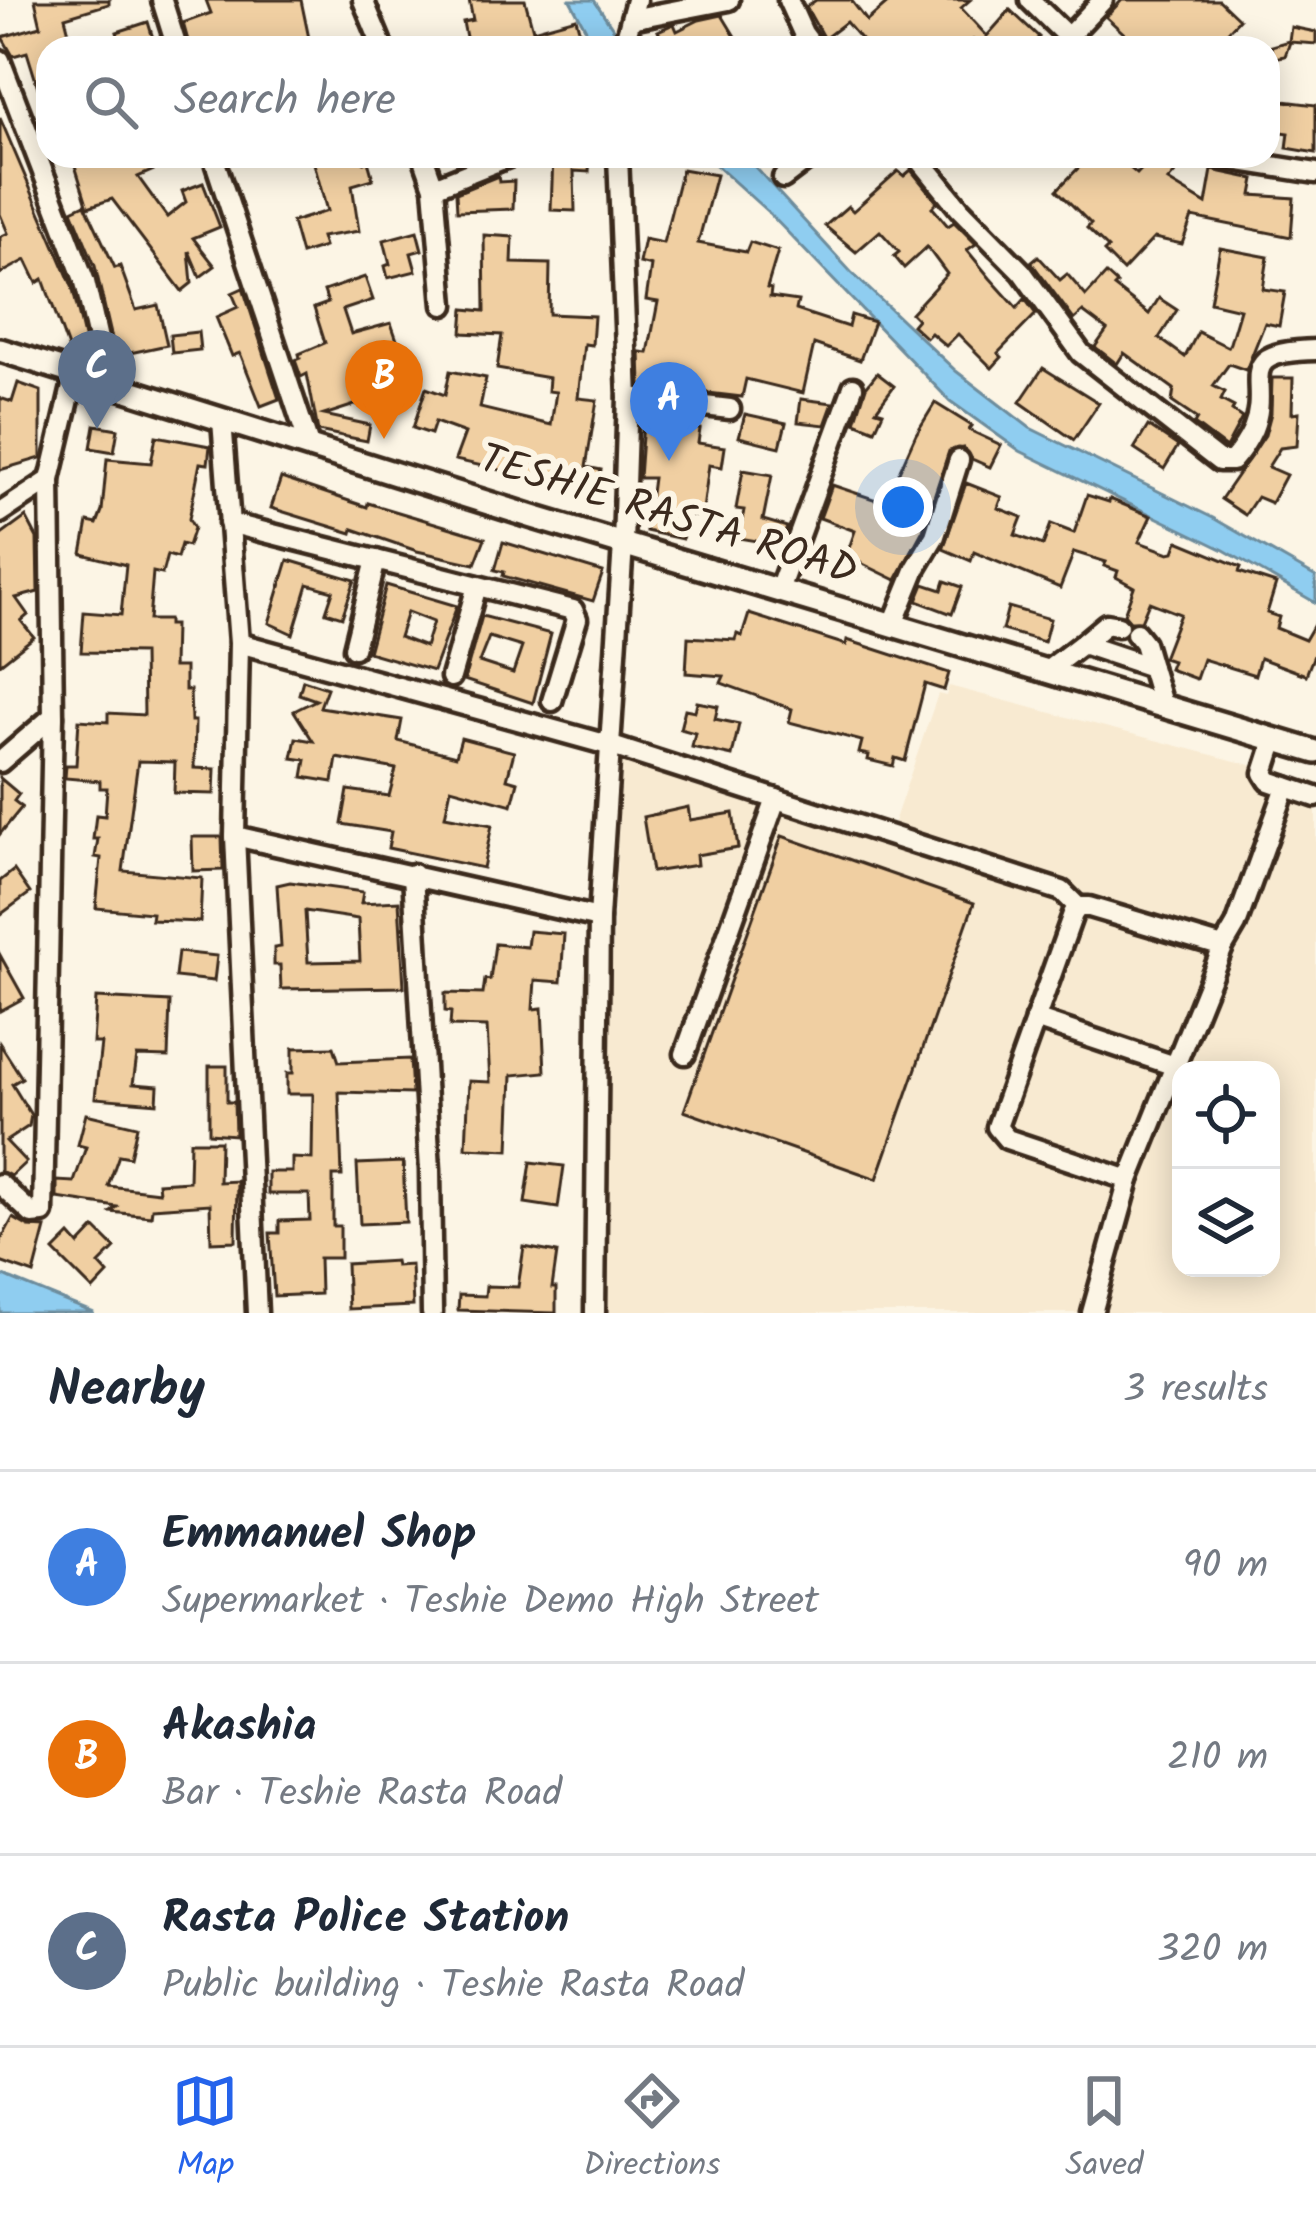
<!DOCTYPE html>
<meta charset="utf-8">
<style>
:root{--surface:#fff;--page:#f6f6f7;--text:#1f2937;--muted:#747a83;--line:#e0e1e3;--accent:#2563eb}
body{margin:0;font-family:Kalam,sans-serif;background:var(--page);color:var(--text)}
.controls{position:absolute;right:36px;bottom:36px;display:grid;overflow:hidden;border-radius:24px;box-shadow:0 6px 30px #0003}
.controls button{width:108px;height:108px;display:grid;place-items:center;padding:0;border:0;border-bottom:3px solid var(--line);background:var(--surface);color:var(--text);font:60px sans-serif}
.you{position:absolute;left:903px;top:507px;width:42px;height:42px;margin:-30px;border:9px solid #fff;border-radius:50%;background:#1a73e8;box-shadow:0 0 0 18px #1a73e833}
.badge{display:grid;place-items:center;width:78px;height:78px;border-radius:50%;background:var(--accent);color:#fff;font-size:39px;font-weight:700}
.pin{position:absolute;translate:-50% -99px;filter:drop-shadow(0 3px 6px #0008)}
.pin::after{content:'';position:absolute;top:63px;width:42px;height:36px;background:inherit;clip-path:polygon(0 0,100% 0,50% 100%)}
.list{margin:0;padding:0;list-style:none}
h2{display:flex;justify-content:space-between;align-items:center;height:156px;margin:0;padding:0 48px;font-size:51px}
h2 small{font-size:39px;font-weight:400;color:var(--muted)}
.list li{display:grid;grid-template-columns:78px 1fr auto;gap:36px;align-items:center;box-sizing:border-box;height:192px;padding:0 48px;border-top:3px solid var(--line)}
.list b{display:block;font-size:45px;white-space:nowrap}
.list p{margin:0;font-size:39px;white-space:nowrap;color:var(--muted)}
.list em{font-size:39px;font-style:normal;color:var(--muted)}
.icon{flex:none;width:66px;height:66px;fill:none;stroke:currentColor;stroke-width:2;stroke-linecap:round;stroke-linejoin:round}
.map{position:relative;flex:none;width:1316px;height:1313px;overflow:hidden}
.search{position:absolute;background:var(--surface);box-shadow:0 6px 30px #0003;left:36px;right:36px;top:36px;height:132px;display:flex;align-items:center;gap:30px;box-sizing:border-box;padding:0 42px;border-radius:36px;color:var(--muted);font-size:45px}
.sheet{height:732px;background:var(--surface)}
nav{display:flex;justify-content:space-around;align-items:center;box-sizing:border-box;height:168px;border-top:3px solid var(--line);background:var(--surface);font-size:33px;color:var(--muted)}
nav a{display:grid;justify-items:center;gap:6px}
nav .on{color:var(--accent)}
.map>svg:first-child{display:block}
.built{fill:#f8ead1;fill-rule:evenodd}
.water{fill:#8fcdf0;stroke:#6d8c9c;stroke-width:3}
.building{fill:#f0cfa2;stroke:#3b2a1e;stroke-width:3;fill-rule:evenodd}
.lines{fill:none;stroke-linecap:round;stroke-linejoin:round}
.minor-casing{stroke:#3b2a1e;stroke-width:27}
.major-casing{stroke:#3b2a1e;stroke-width:30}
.minor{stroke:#fcf5e5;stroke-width:18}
.major{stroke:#fcf5e5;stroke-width:21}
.labels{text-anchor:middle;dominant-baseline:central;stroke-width:12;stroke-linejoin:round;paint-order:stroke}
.street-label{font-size:42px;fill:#3b2a1e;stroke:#fcf5e5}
</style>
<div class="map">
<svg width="1316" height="1313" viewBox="0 0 1316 1313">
<rect width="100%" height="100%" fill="#fcf5e5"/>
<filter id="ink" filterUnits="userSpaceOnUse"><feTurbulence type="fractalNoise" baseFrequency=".00833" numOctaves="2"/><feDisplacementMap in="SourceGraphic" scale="24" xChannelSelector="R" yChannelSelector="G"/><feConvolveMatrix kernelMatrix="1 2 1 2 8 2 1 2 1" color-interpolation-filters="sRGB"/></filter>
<g filter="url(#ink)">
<path class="built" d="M 949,686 L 1316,782 L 1316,1313 L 603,1313 L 598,1270 L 622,746 L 893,825 L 938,694 L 946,696 ZM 1181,1070 L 1271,1070 L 1271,1268 L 1181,1268 Z"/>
<g class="water">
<polygon points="570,0 594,0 616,33 613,48 596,48"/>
<polygon points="706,156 745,156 851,272 956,371 1030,428 1213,518 1316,577 1316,603 1224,550 1020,451 950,401 768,212"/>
<polygon points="0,1274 11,1279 94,1313 0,1313"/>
</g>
<g class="building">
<polygon points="35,0 109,0 109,4 65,17 73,48 48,48 48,110 45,110 27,52 13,56 2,37 41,26"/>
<polygon points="206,0 301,0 311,48 190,48 183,23 211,13"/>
<polygon points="469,0 525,0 533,30 576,18 584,48 468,47 463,22 473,20"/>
<polygon points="816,0 851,0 867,21 891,0 970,0 961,8 987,36 1010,10 1039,37 1029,48 976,48 979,45 973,40 964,48 868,48 846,22 824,39 806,7"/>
<polygon points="1122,0 1219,0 1239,19 1213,48 1140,48 1106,17"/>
<polygon points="722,15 742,48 666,48 658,31 674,24 677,31 699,20"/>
<polygon points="148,22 156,48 122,48 117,32"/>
<polygon points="1291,27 1316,32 1316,44 1290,42 1285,56 1273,58 1271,46 1289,41"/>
<polygon points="1268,99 1316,105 1316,153 1287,148 1289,133 1268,130"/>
<polygon points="0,118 72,286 88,354 71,356 43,279 37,283 26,260 0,274 0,237 8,233 0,214"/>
<polygon points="72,156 148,156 154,170 138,177 167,217 186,202 182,191 203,183 220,227 193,238 215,266 200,277 189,251 192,283 182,291 112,199 88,207"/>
<polygon points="312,156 363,156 364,162 368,161 373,179 352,185 359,231 321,237 324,247 301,254 292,222 327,211"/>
<polygon points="553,156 590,156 589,172 574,171 575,211 551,210"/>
<polygon points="1090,156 1116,156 1137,174 1154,156 1159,156 1176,172 1168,181 1206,204 1212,170 1255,179 1252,195 1294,198 1291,237 1192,217 1182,244 1154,238 1123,271 1104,252 1108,248 1087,228 1091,224 1057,190"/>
<polygon points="682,169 716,175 698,243 746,252 750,242 778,251 767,288 771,289 770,297 798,301 796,310 848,327 851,315 874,322 860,360 814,344 803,393 746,379 742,397 641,385 640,352 648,353 658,302 646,300 651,266 639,263 644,239 663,243"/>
<polygon points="911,170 937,202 932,207 948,226 954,222 976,244 967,250 990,278 1017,308 1025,299 1036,314 998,353 1002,357 992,368 958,334 946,346 931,333 926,338 912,325 917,319 911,313 947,274 927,247 904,268 894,256 899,252 880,231 856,252 825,226 848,206 853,211 898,171 904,176"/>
<polygon points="498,176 499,182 514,181 513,209 457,211 456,193"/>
<polygon points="85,204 115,268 120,266 136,310 158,305 167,345 116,356 95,266 72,210"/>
<polygon points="417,231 422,250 411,253 416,271 388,278 385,266 390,264 384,240"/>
<polygon points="484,235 513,237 512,263 550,264 549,314 594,316 592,345 584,344 578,398 597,400 586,467 601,470 596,491 455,460 465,433 435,422 431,434 413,428 426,388 445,395 450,371 486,378 480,408 551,425 556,392 548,391 549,378 497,369 502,335 462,333 464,309 485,311"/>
<polygon points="1220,248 1268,257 1263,289 1285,292 1279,326 1265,323 1246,370 1229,364 1213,386 1225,392 1221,400 1234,407 1232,411 1242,418 1226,448 1194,424 1197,419 1172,402 1174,389 1124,353 1117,364 1095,347 1107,330 1083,312 1074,320 1031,262 1038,256 1060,280 1067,274 1086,296 1106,274 1117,284 1114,287 1149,314 1159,298 1177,310 1159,338 1185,357 1198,332 1228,347 1230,343 1240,309 1210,302"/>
<polygon points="365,277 373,300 343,310 351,334 391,323 413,386 324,415 370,425 367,441 318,431 307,374 301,377 295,360 300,358 299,354 325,343 314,308 328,303 324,291"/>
<polygon points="243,288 279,399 261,406 240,353 232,356 216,317 238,307 232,293"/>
<polygon points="198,332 200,350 172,353 170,335"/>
<polygon points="1043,368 1099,403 1074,440 1020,402"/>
<polygon points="877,373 894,386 876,410 883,412 875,430 855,422 866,387"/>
<polygon points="1272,378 1293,378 1292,413 1299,412 1297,446 1280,448 1268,467 1286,475 1271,503 1257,497 1245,515 1221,499 1265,435 1271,413"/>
<polygon points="18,383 41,391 41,458 0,470 0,398 12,402"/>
<polygon points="801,399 833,403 825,425 798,422"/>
<polygon points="935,403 972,426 969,430 1001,445 990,467 972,459 964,448 949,451 923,530 896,580 861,563 857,574 842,568 855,531 820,518 832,485 885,503 916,434"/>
<polygon points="661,414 685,417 684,427 700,429 698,443 725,447 722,467 709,465 702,517 688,515 682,539 646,531 653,478 639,478 643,422 660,423"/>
<polygon points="745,414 786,423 780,447 739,437"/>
<polygon points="95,425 118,429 114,452 91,448"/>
<polygon points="1148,426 1178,446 1164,469 1134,449"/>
<polygon points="156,436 210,446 208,464 200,463 189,519 194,528 188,546 181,544 177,558 167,555 162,574 153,572 149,620 168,620 168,625 174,625 173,667 185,667 185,690 190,690 191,721 195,721 194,768 215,769 214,794 174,793 175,762 138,761 123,871 202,878 200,922 151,920 152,913 96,908 101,858 95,857 98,839 93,839 96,815 105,816 107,788 100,788 100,781 65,778 66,765 76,765 79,720 108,722 108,713 144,715 143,653 81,652 84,612 121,615 126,565 82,554 88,522 97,524 102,511 107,459 151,463"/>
<polygon points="743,470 772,475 763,520 787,527 779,550 768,547 769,543 739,538 744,510 736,509"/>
<polygon points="281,478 367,507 368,503 485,538 475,564 417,551 353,529 352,533 271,508"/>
<polygon points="966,483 1002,497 998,508 1022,517 1015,535 1043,545 1051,524 1074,533 1087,495 1109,502 1110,499 1151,516 1139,542 1169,553 1174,552 1178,541 1241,567 1239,572 1276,584 1267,613 1279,617 1276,628 1305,640 1316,621 1316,650 1306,675 1260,658 1255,675 1203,659 1196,679 1169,669 1172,661 1163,658 1180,614 1149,602 1141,621 1130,621 1124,614 1134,587 1116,577 1118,571 1104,566 1106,562 1074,552 1060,588 974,552 971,561 943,549"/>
<polygon points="26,517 37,538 38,592 16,598 28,615 21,621 34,637 0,664 0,536"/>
<polygon points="503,542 603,572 593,601 503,576 504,572 495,570"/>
<polygon points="288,560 355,580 342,617 326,612 333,591 308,584 293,634 269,623"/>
<polygon points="945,581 962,587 952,614 917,601 924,584 942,590"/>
<path d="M 386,585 L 457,606 L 433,671 L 368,652 ZM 407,612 L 433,622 L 425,647 L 399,637 Z"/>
<polygon points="1008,607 1050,619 1044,642 1002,630"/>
<polygon points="749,614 846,645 847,640 949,673 944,690 925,684 905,761 895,758 893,766 868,760 869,755 859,753 862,741 789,722 792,709 721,683 724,676 686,673 688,637 735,640 737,634 742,636"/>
<path d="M 482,616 L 551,634 L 533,703 L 464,680 ZM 489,637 L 522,647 L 513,673 L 479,662 Z"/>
<polygon points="303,680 327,688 320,707 402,720 398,741 456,756 461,738 514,752 507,779 518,782 512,805 451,788 445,816 492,825 483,868 388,848 391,832 342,824 348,790 389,796 396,769 337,758 333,782 303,777 306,760 292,758 296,738 313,741 294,711 316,700 299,694"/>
<polygon points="697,702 718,706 715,719 739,724 732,756 692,747 695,733 680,729 685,709 695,711"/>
<polygon points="0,778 19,794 14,801 22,807 0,834"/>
<polygon points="688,807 690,820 733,813 738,848 696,855 697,865 652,872 643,817"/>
<polygon points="782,836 974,903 877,1179 684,1111"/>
<polygon points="192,837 222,837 223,870 193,871"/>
<polygon points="14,870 30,893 0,915 0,881"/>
<path d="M 290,882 L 363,892 L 361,903 L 399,901 L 404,987 L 281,989 L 280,965 L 274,965 L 274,948 L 281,947 L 277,885 ZM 305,911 L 358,919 L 360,961 L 308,962 Z"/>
<polygon points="529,931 564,934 561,982 535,980 533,1009 542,1008 545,1072 512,1075 509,1150 466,1148 469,1081 490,1082 487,1027 450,1026 451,1012 445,1011 445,993 483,994 485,979 490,980 495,944 527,947"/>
<polygon points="178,952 217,956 214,981 175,977"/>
<polygon points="0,955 24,998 0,1011"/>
<polygon points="96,998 170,1002 168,1057 137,1056 133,1084 158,1086 157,1103 95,1098 101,1043 93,1043"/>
<polygon points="0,1044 22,1078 12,1084 31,1115 29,1126 6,1141 26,1162 11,1176 0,1171"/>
<polygon points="334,1047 339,1062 410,1059 412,1094 339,1092 342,1176 333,1176 333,1226 340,1226 340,1258 319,1258 320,1294 274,1296 270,1233 279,1233 279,1221 310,1220 309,1194 268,1194 268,1172 292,1172 292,1158 312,1159 313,1094 287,1094 287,1073 293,1073 293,1048"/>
<polygon points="209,1066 227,1066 227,1102 234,1102 235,1135 209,1133"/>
<polygon points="86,1114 137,1126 130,1157 119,1155 108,1186 159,1192 158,1183 189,1181 190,1141 220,1141 219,1182 237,1181 236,1241 211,1242 210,1204 152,1208 151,1216 111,1212 117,1207 57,1198 57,1181 74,1182 86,1147 78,1145"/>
<polygon points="403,1162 406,1222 360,1224 357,1164"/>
<polygon points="531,1162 564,1166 558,1208 525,1203"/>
<polygon points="13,1218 29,1227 46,1228 34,1274 0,1262 0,1242"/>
<polygon points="95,1228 115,1248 99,1264 108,1274 93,1290 54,1251 70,1235 79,1245"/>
<polygon points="524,1247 557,1253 552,1288 556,1288 556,1313 458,1310 459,1295 485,1296 486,1286 518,1287"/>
<polygon points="395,1261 396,1266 411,1265 413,1306 348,1309 346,1264"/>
</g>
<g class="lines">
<g class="minor-casing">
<g id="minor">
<polyline points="162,0 177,48"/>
<polyline points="363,0 383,48"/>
<polyline points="788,0 803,33 814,48"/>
<polyline points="1030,0 1079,48"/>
<polyline points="631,19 729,0"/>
<polyline points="1067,38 1103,0"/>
<polyline points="623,48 636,0"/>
<polyline points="0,60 85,282 108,383 104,383"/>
<polyline points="213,156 310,448"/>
<polyline points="423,156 434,187 444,305"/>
<path d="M 917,156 L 960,209 L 1022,272 L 1081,353 L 1219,461 L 1232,461 C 1240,452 1248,440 1253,429 C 1273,381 1228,352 1316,350"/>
<polyline points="1209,156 1316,173"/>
<polyline points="783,178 812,156"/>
<polyline points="434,187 511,156"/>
<polyline points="628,397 730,409"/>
<polyline points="222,420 239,643 235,836 257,1313"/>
<polyline points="0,513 50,480"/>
<polyline points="229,523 573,610 577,619 552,701"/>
<polyline points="779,590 853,387"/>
<polyline points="893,624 916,568 935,536 959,460"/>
<polyline points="1136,633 1144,643 1151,667"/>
<polyline points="239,643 612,746 1062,891 1078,907"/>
<polyline points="1082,644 1106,624 1118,626"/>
<polyline points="354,648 376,560"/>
<polyline points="1048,670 1082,644 1151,667 1162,704"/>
<polyline points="451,677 477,586"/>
<polyline points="1275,739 1264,773 1269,781 1316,797"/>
<polyline points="0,762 53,716"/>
<polyline points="235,836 599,918"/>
<polyline points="413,874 430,1170 432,1313"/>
<polyline points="1035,1019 1175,1066"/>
<polyline points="685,1054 776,799"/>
<polyline points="1129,1180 1007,1139 997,1127 1073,914 1078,907 1089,907 1223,947"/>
<polyline points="0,1184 32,1214 43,1213 53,716 50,480 75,374"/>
<polyline points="595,1313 599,918 623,544 628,397 618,156"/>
<polyline points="1092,1313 1129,1180 1223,947 1236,925 1286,787"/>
</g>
</g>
<g class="major-casing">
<polyline id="major" points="0,350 533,517 1316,752"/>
</g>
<use href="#minor" class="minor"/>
<use href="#major" class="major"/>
</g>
</g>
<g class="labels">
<g class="street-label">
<text transform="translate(668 516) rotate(17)">TESHIE RASTA ROAD</text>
</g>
</g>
</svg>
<div class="controls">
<button><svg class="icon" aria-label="locate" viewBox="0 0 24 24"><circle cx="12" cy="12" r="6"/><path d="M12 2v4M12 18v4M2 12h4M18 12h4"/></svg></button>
<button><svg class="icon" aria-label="layers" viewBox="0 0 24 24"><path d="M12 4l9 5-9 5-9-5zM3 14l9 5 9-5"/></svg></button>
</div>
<div class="you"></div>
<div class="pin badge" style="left:669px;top:461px;background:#3f7fe0">A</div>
<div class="pin badge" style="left:384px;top:439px;background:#e8710a">B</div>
<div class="pin badge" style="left:97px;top:429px;background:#5c6f8a">C</div>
<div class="search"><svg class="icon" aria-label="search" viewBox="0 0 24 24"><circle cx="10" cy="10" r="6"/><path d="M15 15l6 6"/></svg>Search here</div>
</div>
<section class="sheet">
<h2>Nearby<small>3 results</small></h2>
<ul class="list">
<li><span class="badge" style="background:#3f7fe0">A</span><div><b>Emmanuel Shop</b><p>Supermarket · Teshie Demo High Street</p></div><em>90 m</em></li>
<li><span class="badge" style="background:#e8710a">B</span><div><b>Akashia</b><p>Bar · Teshie Rasta Road</p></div><em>210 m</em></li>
<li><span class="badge" style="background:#5c6f8a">C</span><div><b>Rasta Police Station</b><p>Public building · Teshie Rasta Road</p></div><em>320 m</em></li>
</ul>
</section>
<nav>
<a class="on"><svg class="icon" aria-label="map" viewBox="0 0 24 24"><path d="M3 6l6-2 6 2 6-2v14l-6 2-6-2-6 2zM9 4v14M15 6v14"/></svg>Map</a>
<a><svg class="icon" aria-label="directions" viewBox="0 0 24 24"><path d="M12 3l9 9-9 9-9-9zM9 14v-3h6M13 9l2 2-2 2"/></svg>Directions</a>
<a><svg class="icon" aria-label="saved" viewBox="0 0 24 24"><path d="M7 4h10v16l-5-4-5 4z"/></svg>Saved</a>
</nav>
